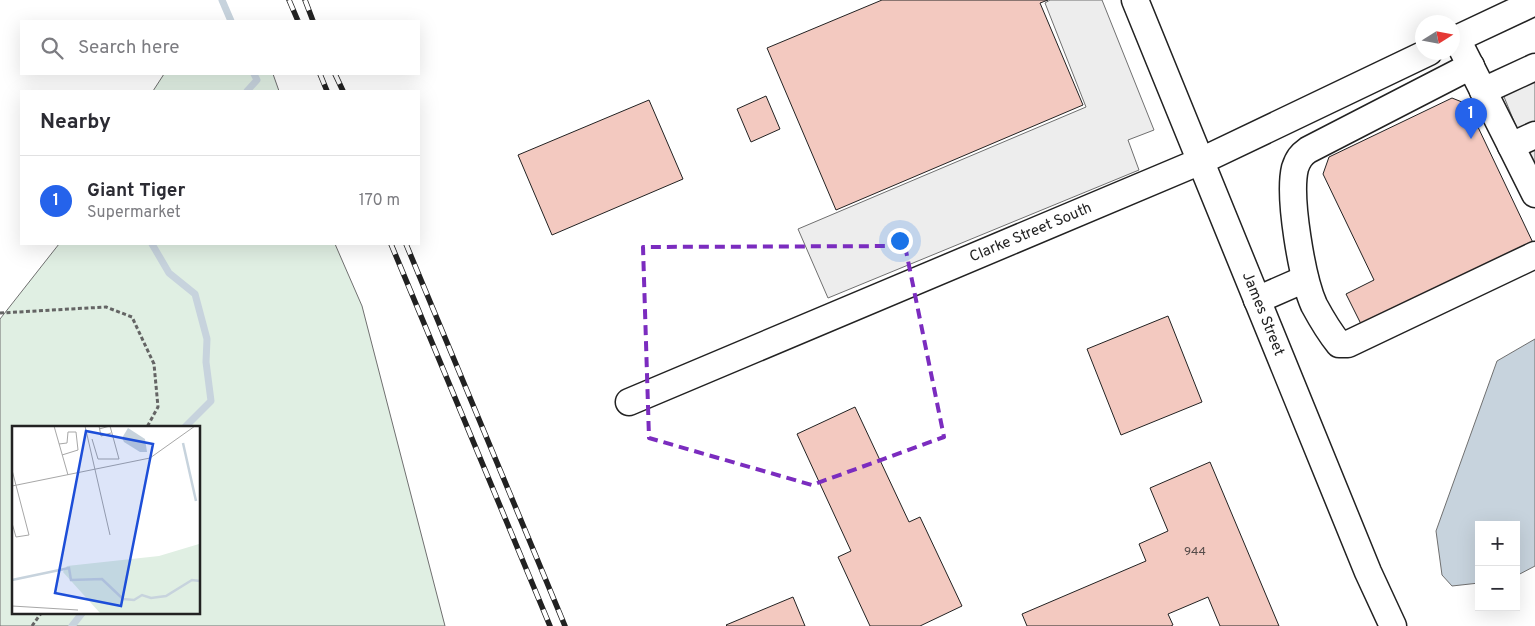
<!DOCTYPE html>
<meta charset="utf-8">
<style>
:root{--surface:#fff;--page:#f2f2f3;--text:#2b2b33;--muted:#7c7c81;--line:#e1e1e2;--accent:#2563eb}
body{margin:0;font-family:Overpass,sans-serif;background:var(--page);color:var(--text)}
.controls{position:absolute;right:15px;bottom:15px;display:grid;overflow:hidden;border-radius:0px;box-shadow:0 5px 20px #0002}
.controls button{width:45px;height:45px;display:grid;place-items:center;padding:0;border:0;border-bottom:1px solid var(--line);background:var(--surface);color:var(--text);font:25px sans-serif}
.compass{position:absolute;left:1415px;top:15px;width:45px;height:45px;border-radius:50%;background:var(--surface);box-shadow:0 5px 20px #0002;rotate:79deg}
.you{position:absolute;left:899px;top:240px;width:18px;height:18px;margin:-12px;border:4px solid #fff;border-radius:50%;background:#1a73e8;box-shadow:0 0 0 8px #1a73e833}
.badge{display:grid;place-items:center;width:32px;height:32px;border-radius:50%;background:var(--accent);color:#fff;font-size:16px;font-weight:700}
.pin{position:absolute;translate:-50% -41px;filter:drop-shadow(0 1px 2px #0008)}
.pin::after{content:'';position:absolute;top:26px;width:18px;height:15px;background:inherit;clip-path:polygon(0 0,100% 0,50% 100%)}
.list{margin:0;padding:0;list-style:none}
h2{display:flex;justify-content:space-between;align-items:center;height:65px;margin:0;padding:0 20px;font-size:21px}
h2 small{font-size:16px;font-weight:400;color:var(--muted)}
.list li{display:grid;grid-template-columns:32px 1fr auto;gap:15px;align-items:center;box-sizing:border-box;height:90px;padding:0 20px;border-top:1px solid var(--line)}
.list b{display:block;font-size:19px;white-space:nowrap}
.list p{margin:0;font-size:16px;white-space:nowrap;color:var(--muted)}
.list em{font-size:16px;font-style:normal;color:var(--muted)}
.icon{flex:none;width:28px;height:28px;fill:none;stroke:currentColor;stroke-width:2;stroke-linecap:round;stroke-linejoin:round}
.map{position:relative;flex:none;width:1535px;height:626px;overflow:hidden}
.search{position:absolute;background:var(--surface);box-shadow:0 5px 20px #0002;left:20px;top:20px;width:400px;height:55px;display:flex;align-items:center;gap:12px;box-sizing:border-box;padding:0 18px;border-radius:0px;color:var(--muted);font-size:19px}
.panel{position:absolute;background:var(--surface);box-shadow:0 5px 20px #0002;left:20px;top:90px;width:400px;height:155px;border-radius:0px}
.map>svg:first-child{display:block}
.green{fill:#e0efe3;stroke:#6f6f6f;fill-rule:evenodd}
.parking{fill:#ededed;stroke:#6f6f6f}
.water{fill:#c7d3dd;stroke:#6f6f6f}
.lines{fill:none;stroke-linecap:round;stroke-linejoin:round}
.stream{stroke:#c7d3dd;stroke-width:7}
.building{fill:#f3c9c0;stroke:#222}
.minor-casing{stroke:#222;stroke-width:29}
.path{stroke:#646464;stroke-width:3;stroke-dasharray:4 2.5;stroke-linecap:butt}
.minor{stroke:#fff;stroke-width:26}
.rail-casing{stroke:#222;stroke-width:5.5}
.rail{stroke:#fff;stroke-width:4;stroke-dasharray:11;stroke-linecap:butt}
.marked{fill:none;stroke:#7b2cbf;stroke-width:4;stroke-dasharray:10 6;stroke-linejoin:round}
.labels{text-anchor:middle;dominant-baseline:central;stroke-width:4;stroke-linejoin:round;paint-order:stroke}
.number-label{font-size:12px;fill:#564c4a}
.street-label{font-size:15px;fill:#222;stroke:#fff}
.inset-river{fill:none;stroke:#c7d3dd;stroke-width:2.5}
.inset-road{fill:none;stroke:#a7a7a7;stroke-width:1}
.view{fill:#1d4ed8;fill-opacity:0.15;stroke:#1d4ed8;stroke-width:2.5}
.inset-edge{fill:none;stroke:#222;stroke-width:2.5}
</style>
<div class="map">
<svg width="1535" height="626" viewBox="0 0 1535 626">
<rect width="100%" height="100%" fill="#fff"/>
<g class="green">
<polygon points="164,74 273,74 279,91 153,91"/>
<path d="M 59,244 L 335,244 L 362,306 L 445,626 L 0,626 L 0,319 ZM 14,427 L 199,427 L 199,612 L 14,612 Z"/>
</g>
<g class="parking">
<polygon points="1050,0 1102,0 1154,130 1128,140 1139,170 828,298 798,229 1086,107 1045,3"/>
<polygon points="1535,57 1535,173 1496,77"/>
</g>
<polygon class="water" points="1535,339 1535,566 1516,576 1516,525 1479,525 1479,583 1452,586 1442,575 1436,531 1497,361"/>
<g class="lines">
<g class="stream">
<polyline points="222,0 231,21"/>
<polyline points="247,91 257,80 254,74"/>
<polyline points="152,244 169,273 195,294 207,339 206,362 211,401 185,427"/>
<polyline points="72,626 83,612"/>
</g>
</g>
<g class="building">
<polygon points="882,0 1048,0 1040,3 1083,105 836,210 767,48"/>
<polygon points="766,96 780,129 751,142 737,109"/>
<polygon points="1452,98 1467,104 1535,247 1365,332 1346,294 1374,280 1323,174 1329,157"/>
<polygon points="649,100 683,179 552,235 518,155"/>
<polygon points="1168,316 1202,402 1121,435 1087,349"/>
<polygon points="855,407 909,522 920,517 962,606 920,626 870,626 838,557 851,551 797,434"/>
<polygon points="1210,462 1279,626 1220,626 1208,597 1168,614 1173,625 1171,626 1027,626 1022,614 1146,561 1139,544 1168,531 1150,488"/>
<polygon points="793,597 805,626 727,626 726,625"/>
</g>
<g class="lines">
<g class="minor-casing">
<g id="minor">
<path id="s1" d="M 1135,0 L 1368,572 L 1393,626"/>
<polyline points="1457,39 1511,146"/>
<polyline points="1452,41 1535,2"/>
<path d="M 1471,66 L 1308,150 C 1301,155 1298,159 1295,168 C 1288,197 1302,278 1314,305 C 1321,318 1330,333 1339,344 L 1348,344 L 1535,255"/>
<polyline points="1483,91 1535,67"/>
<polyline points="1535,135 1511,146 1535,194"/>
<polyline points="1257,300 1305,279"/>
<path id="s2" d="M 629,402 L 1201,161 L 1429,52"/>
</g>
</g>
<g class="path">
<polyline points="0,313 106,307 132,317 154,364 158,407 147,427"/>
<polyline points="32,626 42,612"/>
</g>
<use href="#minor" class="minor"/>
<g class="rail-casing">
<g id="rail">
<polyline points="289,0 298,21"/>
<polyline points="305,0 313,21"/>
<polyline points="320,74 327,91"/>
<polyline points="335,74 343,91"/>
<polyline points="391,244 550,626"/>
<polyline points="406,244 565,626"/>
</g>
</g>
<use href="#rail" class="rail"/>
</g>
<path class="marked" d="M 905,246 L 944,437 L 812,485 L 649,438 L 643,247 Z"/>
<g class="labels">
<g class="number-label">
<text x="1195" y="552">944</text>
</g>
<g class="street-label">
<text stroke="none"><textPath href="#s2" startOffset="436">Clarke Street South</textPath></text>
<text stroke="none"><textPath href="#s1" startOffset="339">James Street</textPath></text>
</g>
</g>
<g transform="translate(12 426)">
<rect width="188" height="188" fill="#fff"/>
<path d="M 187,118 L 187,187 L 88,187 L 51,146 L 55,140 L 147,130 Z" fill="#e0efe3"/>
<path d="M 116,2 L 133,13 L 135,26 L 128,26 L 112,16 L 110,12 Z" fill="#c7d3dd"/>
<path class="inset-river" d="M 171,17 L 184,75M 0,154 L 57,142 L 59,154 L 90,153 L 111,173 L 122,174 L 130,169 L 139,172 L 154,170 L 180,154 L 188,155"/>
<path class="inset-road" d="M 42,0 L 56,49M 73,0 L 98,109M 87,0 L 89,10 L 99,7M 80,13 L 86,33 L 107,33 L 98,0 L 87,3M 47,18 L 55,17 L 56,6 L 64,6 L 66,24 L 50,29M 0,44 L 17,109 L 4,111 L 0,97M 0,60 L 138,32 L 183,0M 0,180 L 66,184"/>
<path class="view" d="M 74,5 L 141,18 L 109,180 L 43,167 Z"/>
<rect width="188" height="188" class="inset-edge"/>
</g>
</svg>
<div class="controls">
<button>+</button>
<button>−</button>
</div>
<svg class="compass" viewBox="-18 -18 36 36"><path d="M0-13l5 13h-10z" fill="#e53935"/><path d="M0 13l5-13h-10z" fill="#7c7c81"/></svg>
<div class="you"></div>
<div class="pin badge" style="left:1471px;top:139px">1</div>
<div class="search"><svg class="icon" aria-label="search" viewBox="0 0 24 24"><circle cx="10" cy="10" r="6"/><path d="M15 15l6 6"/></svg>Search here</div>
<section class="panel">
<h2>Nearby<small></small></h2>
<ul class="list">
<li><span class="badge">1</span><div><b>Giant Tiger</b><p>Supermarket</p></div><em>170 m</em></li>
</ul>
</section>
</div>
